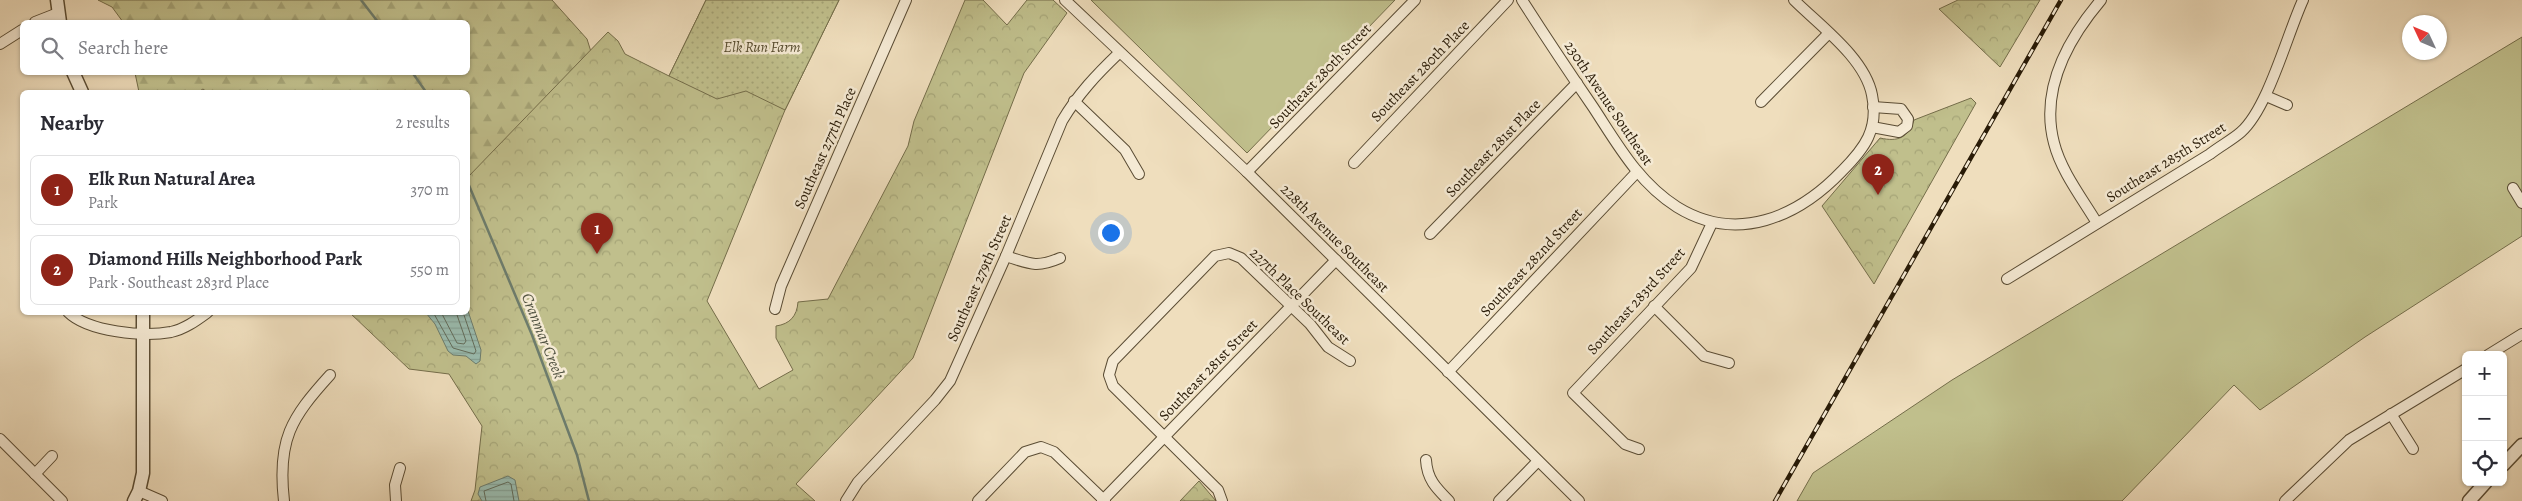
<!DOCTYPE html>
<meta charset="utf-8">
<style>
:root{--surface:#fff;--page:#f2f2f3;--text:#2b2b33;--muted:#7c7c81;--line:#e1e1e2;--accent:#8f2418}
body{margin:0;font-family:Alegreya,serif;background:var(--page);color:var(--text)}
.controls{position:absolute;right:15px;bottom:15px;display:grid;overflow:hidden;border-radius:8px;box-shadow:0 1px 4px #0004}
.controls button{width:45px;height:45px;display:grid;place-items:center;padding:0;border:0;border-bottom:1px solid var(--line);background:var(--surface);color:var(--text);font:25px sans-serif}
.compass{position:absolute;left:2402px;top:15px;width:45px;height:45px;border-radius:50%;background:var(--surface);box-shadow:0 1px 4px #0004;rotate:314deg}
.you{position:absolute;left:1110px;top:232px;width:18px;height:18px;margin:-12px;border:4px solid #fff;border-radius:50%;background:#1a73e8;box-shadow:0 0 0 8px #1a73e833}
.badge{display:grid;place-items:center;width:32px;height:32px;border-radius:50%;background:var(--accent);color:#fff;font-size:16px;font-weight:700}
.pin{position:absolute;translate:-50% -41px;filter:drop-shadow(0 1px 2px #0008)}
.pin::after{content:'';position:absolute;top:26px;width:18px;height:15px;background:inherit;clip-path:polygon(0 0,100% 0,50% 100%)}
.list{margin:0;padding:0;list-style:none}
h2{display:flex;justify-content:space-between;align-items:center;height:65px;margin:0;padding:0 20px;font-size:21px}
h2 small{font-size:16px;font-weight:400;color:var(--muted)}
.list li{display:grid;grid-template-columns:32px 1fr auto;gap:15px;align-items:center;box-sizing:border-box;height:70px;margin:0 10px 10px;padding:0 10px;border:1px solid var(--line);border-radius:8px}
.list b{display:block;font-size:19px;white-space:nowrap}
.list p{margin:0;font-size:16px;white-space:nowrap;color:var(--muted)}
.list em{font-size:16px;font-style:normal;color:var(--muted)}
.icon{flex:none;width:28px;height:28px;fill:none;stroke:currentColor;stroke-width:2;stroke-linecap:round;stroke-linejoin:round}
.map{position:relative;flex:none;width:2522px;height:501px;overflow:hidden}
.search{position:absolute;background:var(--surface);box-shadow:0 1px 4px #0004;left:20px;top:20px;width:450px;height:55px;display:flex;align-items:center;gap:12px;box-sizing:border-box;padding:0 18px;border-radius:8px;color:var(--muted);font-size:19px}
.panel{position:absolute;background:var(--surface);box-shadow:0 1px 4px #0004;left:20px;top:90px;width:450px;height:225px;border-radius:8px}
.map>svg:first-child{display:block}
.grass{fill:#c0bf8c;stroke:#746d4a}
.forest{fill:url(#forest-firs);stroke:#746d4a}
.park{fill:url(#park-crowns);stroke:#746d4a}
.garden{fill:url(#garden-dots);stroke:#746d4a}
.water{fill:url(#water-rules);stroke:#6d7c6c}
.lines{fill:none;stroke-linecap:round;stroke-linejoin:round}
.shore{stroke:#626c5b;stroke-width:1}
.stream{stroke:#6d7c6c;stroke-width:2.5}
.minor-casing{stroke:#5a4c34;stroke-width:12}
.tertiary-casing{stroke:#5a4c34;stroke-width:15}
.minor{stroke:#f5ead4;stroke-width:10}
.tertiary{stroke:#f5ead4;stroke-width:12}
.rail-casing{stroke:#291b07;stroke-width:4.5}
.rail{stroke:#f5ead4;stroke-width:2.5;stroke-dasharray:8;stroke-linecap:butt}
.labels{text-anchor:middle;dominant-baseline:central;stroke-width:5;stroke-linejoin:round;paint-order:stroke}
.park-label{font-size:15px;font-style:italic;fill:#564c2f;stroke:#f5ead4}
.street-label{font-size:15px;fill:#291b07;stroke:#f5ead4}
.water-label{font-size:16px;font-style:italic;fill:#515342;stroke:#f5ead4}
</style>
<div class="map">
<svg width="2522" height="501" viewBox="0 0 2522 501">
<defs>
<pattern id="forest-firs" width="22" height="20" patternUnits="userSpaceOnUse" patternTransform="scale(1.25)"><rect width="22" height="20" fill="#c0bf8c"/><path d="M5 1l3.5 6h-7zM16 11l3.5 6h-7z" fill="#a5a477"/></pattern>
<pattern id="park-crowns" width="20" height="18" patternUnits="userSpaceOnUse" patternTransform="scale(1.25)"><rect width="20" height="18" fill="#c0bf8c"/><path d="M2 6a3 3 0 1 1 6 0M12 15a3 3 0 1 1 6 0" fill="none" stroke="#a5a477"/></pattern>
<pattern id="garden-dots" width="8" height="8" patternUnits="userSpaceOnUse" patternTransform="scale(1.25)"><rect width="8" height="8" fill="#c0bf8c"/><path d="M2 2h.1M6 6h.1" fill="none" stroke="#a5a477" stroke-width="1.8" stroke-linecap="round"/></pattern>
<pattern id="water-rules" width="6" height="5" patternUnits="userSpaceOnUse" patternTransform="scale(1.25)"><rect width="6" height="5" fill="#9abcaf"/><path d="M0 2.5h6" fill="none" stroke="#85a195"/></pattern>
</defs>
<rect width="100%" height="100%" fill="#efdebd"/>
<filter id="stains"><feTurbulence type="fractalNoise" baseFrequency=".004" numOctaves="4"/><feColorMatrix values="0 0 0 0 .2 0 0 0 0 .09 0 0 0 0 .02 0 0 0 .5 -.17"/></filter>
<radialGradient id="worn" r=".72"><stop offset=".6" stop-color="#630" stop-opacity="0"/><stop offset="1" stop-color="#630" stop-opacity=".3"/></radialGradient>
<g class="grass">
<polygon points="1091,0 1395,0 1247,153"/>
<polygon points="2522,37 2522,236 2365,337 2260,410 2234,385 2122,501 1797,501 1813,473 1952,380"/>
</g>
<polygon class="forest" points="98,0 552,0 587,39 592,55 468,241 468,92 207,92 203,89 198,92 139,92 135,73 468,72 468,22 123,22 112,7"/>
<g class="park">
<path d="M 706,0 L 839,0 L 785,110 L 707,301 L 759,389 L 793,370 L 776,338 L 776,326 C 790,324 797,316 798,302 L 828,299 L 908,146 L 914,121 L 965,0 L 983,0 L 1007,25 L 1027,0 L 1053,0 L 1067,13 L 1024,73 L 913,358 L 796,484 L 815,501 L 471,501 L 475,490 L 482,426 L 449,374 L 409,369 L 350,313 L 468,312 L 468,177 L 608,32 L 618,41 L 625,54 L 669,76 Z"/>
<polygon points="1958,0 2040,0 2000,67 1939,9"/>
<path d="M 1971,98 L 1976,103 L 1874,284 L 1822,206 L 1880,138 C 1898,142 1908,138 1914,120 Z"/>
<polygon points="1199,481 1216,501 1180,501"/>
</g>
<polygon class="garden" points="706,0 839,0 785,110 746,91 717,99 669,76"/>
<g class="water">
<polygon points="468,311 481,350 480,361 476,364 466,356 453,355 448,351 435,324 426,313 468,312"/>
<polygon points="508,476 515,480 519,501 482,501 478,494 480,487"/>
</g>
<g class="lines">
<g class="shore">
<polyline points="433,312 453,348 474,354 476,351 463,312"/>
<polyline points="441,312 457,343 464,344 466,341 456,312"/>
<polyline points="486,501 484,491 508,482 511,484 514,501"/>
</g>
<g class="stream">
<polyline points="361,0 378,22"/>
<polyline points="412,72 426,92"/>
<polyline points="468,183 532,335 577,455 589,501"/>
</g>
<g class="minor-casing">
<g id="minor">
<polyline points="1065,0 1247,172 1579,501"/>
<path d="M 1522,0 C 1545,36 1569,72 1593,107 C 1618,145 1638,182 1677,207 C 1737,244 1798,217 1842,171 C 1865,148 1879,129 1872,95 C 1865,58 1819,25 1794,0"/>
<polyline points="35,22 58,13"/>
<polyline points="0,44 22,30"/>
<polyline points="2266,96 2287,105"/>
<polyline points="1074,101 1125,150 1139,174"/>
<polyline points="1761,102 1828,34"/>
<polyline points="1872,127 1899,132 1907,126 1908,119 1901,109 1873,107"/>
<polyline points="1354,163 1508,0"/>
<polyline points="1247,172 1415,0"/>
<polyline points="2513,188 2522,203"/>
<path d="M 2097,223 C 2082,198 2061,171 2054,143 C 2040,90 2068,39 2101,0"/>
<polyline points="1430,234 1577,83"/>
<path d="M 1006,256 C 1030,264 1037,268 1060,258"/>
<path d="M 2007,279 L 2210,154 C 2220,146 2232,140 2241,132 C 2268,108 2287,35 2303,0"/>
<polyline points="1654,306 1704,356 1729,363"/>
<polyline points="775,309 781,286 906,0"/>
<path d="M 68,312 C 88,332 144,337 171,332 C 185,329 197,320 208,312"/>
<polyline points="2488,355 2522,334"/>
<polyline points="1448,372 1636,173"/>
<polyline points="2391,414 2413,449"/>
<polyline points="0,439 62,501"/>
<polyline points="1639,449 1625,444 1573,393 1691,268 1712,223"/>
<path d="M 1426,460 C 1427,479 1436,488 1449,501"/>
<polyline points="35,474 52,456"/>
<polyline points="139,491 162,501"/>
<path d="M 284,501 C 277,440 291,418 330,375"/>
<polyline points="396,501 395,485 400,468"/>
<path d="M 846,501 L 858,482 L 935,400 L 950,381 L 1006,256 L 1062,121 C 1078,94 1097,74 1119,53"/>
<polyline points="978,501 1025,452 1041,447 1054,452 1105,501"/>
<polyline points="1102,501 1336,260"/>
<polyline points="1222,501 1218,490 1113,386 1109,375 1113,361 1215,256 1229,253 1241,258 1310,324 1328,347 1350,361"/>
<polyline points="1499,501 1538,461"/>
<polyline points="2285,501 2349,440 2466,369"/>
</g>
</g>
<g class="tertiary-casing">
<g id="tertiary">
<polyline points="57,0 60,22"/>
<polyline points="73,72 82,92"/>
<polyline points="2503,465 2522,445"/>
<polyline points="134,501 139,491 143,473 143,312"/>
<polyline points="2469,501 2486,482"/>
</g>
</g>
<use href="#minor" class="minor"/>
<use href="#tertiary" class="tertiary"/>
<g class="rail-casing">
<polyline id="rail" points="1775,501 2061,0"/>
</g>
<use href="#rail" class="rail"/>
</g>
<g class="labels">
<g class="park-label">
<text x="762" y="47">Elk Run Farm</text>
</g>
<g class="street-label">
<text transform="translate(1420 71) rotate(-46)">Southeast 280th Place</text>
<text transform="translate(1320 76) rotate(-46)">Southeast 280th Street</text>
<text transform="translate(1609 103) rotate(56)">230th Avenue Southeast</text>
<text transform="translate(825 148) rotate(-66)">Southeast 277th Place</text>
<text transform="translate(1493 148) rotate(-46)">Southeast 281st Place</text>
<text transform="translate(2166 162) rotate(-32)">Southeast 285th Street</text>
<text transform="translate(1335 238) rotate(45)">228th Avenue Southeast</text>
<text transform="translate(1531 262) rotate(-47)">Southeast 282nd Street</text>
<text transform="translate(979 278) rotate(-66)">Southeast 279th Street</text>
<text transform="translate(1300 296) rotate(44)">227th Place Southeast</text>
<text transform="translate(1636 301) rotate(-48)">Southeast 283rd Street</text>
<text transform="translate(1208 370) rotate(-46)">Southeast 281st Street</text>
</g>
<g class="water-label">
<text transform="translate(543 336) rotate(68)">Cranmar Creek</text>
</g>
</g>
<rect width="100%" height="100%" filter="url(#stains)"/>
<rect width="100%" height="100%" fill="url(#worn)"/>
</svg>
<div class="controls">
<button>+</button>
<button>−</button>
<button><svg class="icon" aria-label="locate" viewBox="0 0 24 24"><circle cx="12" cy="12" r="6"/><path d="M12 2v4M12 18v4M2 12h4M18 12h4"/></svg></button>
</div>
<svg class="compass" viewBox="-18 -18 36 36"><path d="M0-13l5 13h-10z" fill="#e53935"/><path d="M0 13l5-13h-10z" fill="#7c7c81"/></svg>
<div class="you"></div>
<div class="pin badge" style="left:597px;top:254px">1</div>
<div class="pin badge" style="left:1878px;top:195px">2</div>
<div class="search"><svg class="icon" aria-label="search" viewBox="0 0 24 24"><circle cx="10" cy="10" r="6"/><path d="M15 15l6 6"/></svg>Search here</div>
<section class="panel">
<h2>Nearby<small>2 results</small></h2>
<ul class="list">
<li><span class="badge">1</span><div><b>Elk Run Natural Area</b><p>Park</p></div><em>370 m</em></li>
<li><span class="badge">2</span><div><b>Diamond Hills Neighborhood Park</b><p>Park · Southeast 283rd Place</p></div><em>550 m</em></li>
</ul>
</section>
</div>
